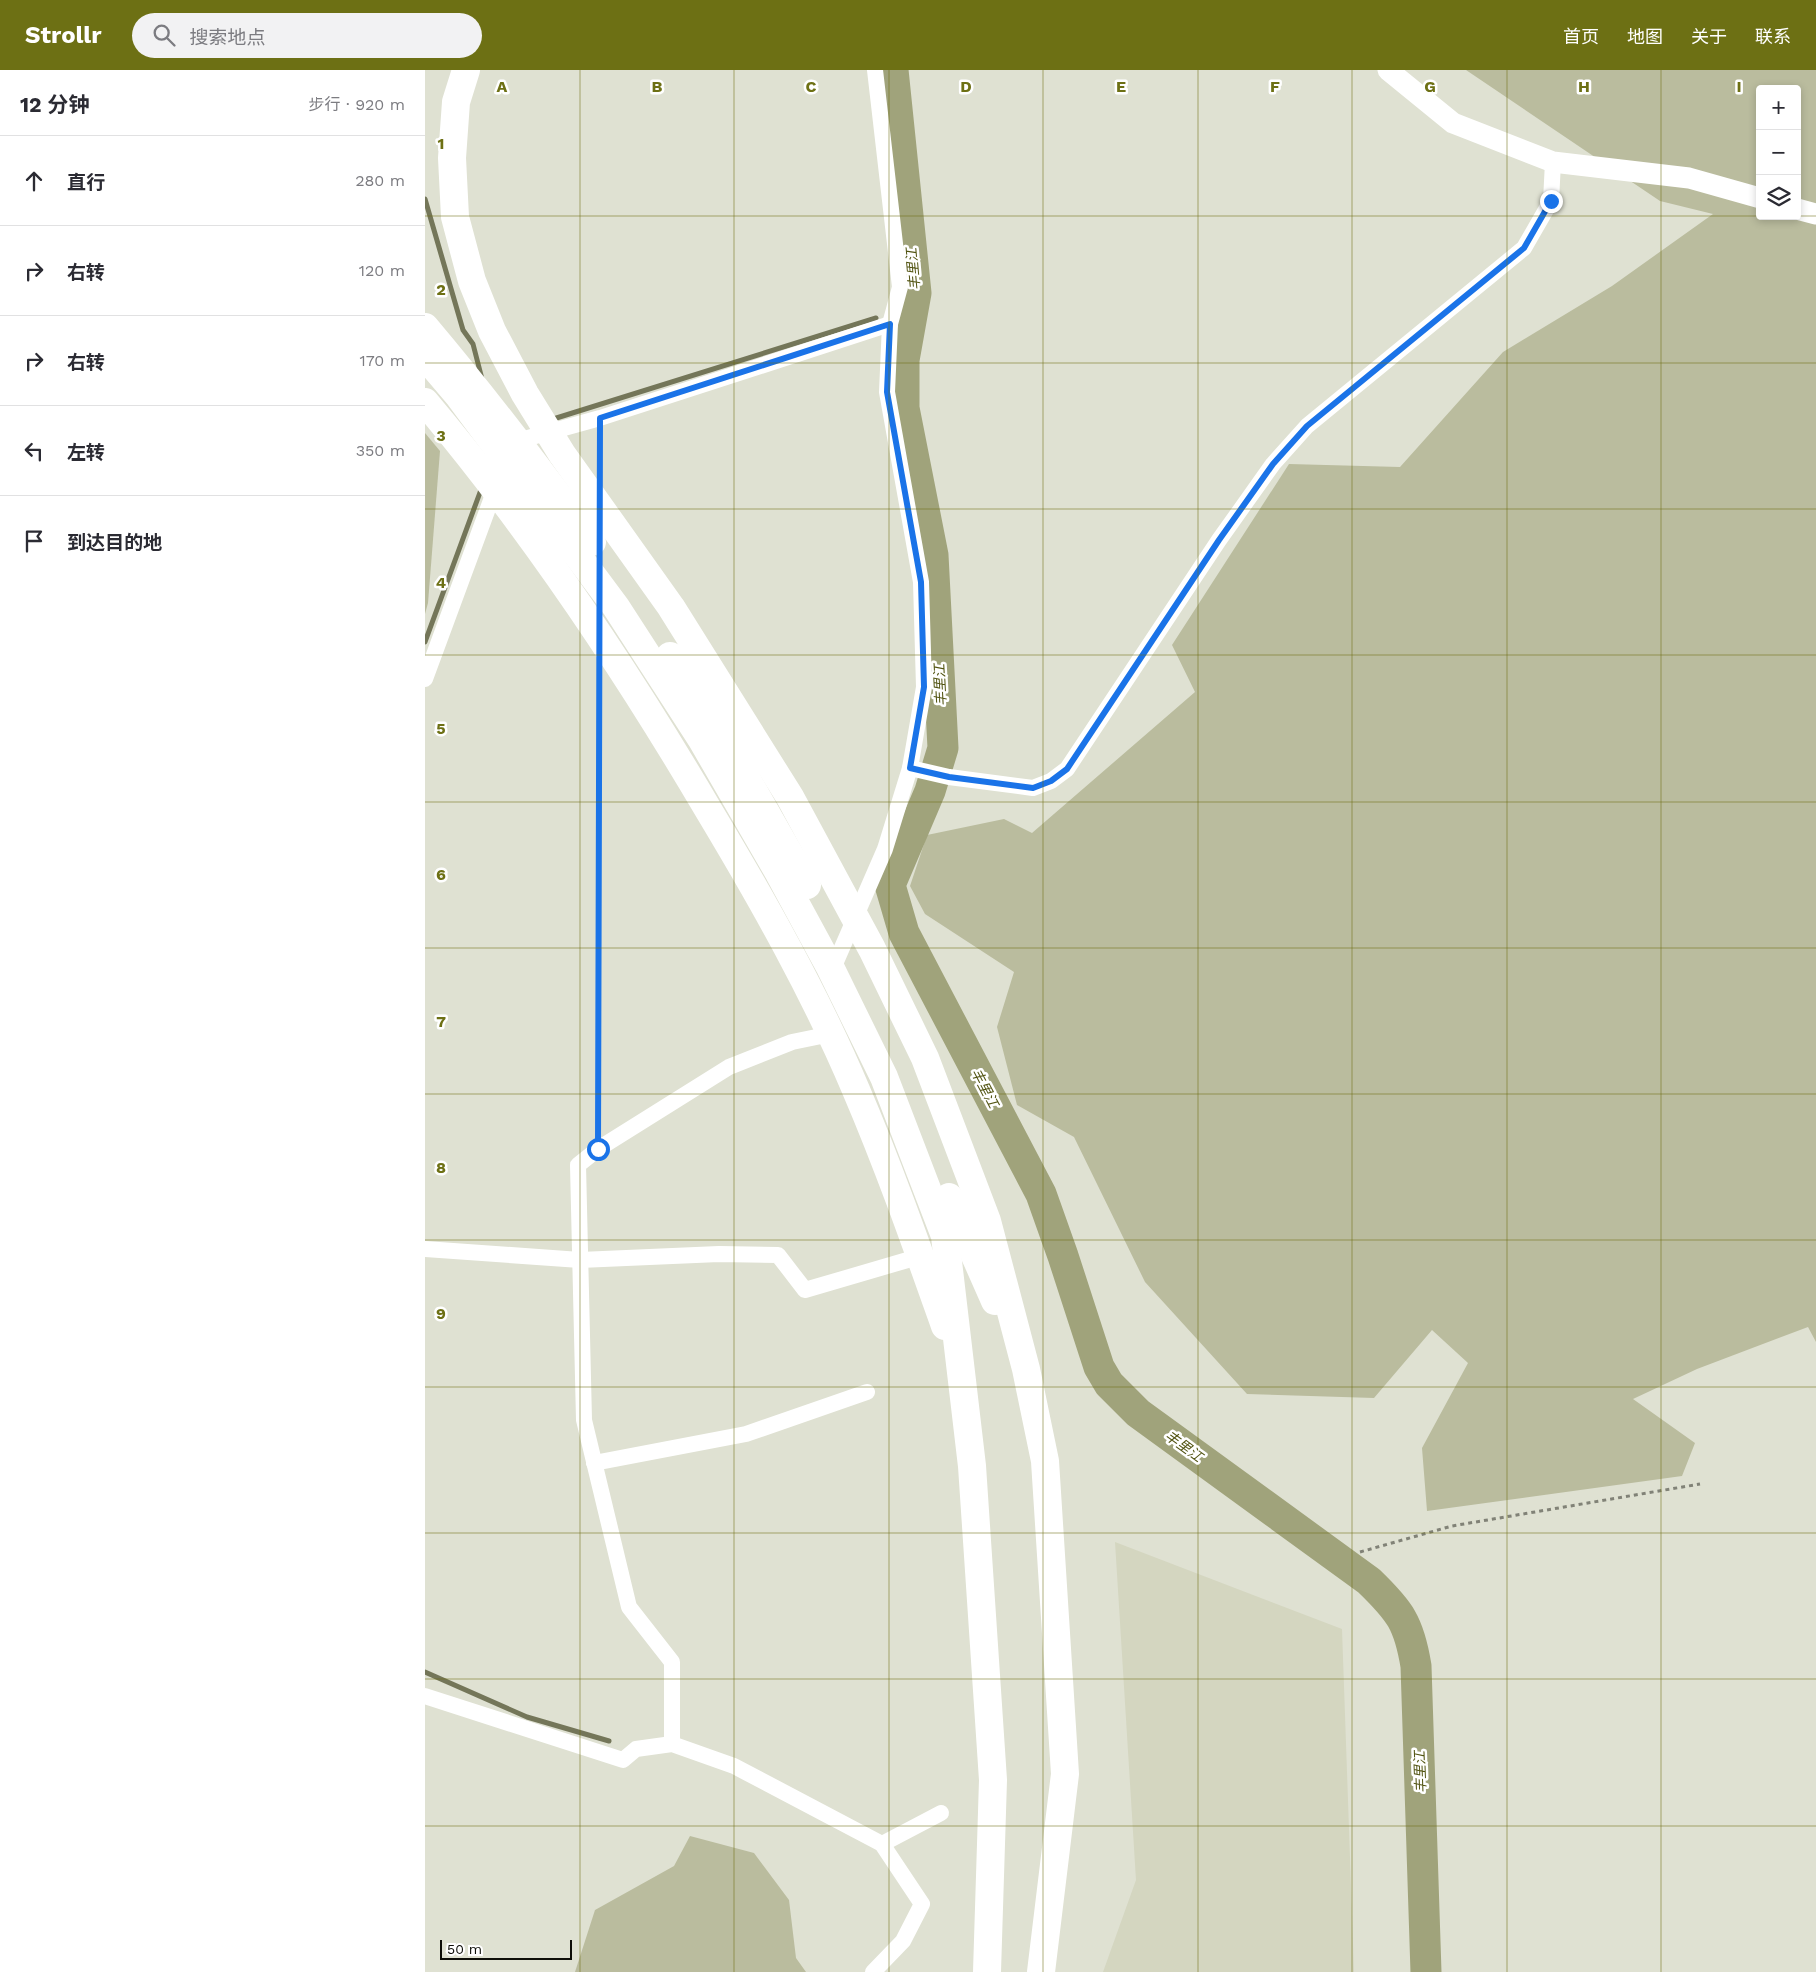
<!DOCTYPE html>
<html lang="zh">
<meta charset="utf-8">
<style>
:root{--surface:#fff;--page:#f2f2f3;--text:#2b2b33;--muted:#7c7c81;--line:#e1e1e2;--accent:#6d7014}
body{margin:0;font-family:"Work Sans","Noto Sans SC",sans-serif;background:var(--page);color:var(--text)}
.controls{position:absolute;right:15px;top:15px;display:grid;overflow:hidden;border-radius:5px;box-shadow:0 2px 8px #0003}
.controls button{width:45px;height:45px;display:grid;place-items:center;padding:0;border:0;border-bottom:1px solid var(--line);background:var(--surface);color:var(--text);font:25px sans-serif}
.scale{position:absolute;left:15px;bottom:12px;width:132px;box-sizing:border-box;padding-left:5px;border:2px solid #0e0e09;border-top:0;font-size:14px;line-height:18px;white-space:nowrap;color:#0e0e09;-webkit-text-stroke:4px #fff;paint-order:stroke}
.stop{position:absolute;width:15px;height:15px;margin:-11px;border:4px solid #1a73e8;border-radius:50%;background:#fff}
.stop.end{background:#1a73e8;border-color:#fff;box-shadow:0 1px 5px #0008}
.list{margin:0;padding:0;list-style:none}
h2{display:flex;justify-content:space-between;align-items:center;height:65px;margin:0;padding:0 20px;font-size:21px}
h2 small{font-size:16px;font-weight:400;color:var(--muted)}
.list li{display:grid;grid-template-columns:32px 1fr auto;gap:15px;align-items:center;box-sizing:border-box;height:90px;padding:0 20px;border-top:1px solid var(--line)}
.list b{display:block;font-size:19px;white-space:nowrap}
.list em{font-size:16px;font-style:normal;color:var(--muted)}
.icon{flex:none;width:28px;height:28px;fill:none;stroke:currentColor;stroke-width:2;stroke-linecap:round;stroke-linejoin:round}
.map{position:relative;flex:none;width:1391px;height:1902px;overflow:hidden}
header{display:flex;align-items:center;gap:30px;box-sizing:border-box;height:70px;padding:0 25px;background:var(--accent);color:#fff}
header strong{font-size:24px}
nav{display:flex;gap:28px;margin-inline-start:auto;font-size:18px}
.search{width:350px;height:45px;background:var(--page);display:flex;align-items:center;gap:12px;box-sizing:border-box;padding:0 18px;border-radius:28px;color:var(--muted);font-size:19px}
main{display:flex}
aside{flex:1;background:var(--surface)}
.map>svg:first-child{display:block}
.built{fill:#d4d6c0}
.green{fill:#babc9e;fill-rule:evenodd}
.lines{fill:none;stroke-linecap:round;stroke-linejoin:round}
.stream{stroke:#747659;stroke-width:5}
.river{stroke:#a0a37b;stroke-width:31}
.path{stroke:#818277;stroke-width:3;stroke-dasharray:4 4;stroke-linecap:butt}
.minor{stroke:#fff;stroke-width:16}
.tertiary{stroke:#fff;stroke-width:21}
.motorway{stroke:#fff;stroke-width:28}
.route{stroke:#1a73e8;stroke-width:6}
.grid{fill:none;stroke:#6d7014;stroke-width:1;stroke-opacity:0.55}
.labels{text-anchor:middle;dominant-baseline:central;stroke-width:5;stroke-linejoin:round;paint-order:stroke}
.water-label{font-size:14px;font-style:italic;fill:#525412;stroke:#fff}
.grid-label{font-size:16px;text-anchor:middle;font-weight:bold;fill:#6d7014;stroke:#fff;stroke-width:5;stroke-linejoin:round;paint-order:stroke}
</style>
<header>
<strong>Strollr</strong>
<div class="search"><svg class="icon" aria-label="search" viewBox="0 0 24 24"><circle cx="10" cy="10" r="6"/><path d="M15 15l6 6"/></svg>搜索地点</div>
<nav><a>首页</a><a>地图</a><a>关于</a><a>联系</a></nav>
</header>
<main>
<aside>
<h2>12 分钟<small>步行 · 920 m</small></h2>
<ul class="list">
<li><svg class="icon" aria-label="ahead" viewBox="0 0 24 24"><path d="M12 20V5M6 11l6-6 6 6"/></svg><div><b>直行</b></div><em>280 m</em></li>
<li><svg class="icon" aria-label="right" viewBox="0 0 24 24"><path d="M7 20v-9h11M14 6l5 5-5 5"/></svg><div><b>右转</b></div><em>120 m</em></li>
<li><svg class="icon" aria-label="right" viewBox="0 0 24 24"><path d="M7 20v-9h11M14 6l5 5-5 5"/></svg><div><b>右转</b></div><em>170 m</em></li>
<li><svg class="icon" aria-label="left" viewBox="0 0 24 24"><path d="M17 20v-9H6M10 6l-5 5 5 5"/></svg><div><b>左转</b></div><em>350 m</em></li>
<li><svg class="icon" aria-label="arrive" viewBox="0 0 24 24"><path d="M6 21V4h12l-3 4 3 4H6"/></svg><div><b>到达目的地</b></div></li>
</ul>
</aside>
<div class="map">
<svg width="1391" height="1902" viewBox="0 0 1391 1902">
<rect width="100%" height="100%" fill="#dfe1d2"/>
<polygon class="built" points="690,1472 917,1559 929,1902 678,1902 711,1810"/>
<g class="green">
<path d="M 1041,0 L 1391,0 L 1391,1272 L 1383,1257 L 1272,1299 L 1208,1329 L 1270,1373 L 1257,1406 L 1002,1441 L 997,1378 L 1043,1293 L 1007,1260 L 949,1328 L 822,1324 L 720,1212 L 649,1067 L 592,1035 L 572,957 L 589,902 L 500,844 L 485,816 L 502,765 L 579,749 L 607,763 L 770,622 L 747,575 L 864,394 L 975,397 L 1078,282 L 1187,216 L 1288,144 L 1235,131 ZM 1335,19 L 1372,19 L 1372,146 L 1335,146 Z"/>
<polygon points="0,363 15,381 3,533 0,544"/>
<polygon points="265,1766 329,1783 364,1830 371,1888 381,1902 150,1902 170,1840 249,1796"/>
</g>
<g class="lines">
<g class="stream">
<polyline points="0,129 38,260 48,274 57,309"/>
<polyline points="485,237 488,236"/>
<polyline points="125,350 451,248"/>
<polyline points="0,572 57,417"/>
<polyline points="0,1602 102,1647 184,1671"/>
</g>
<path class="river" d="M 468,0 L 491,223 L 479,290 L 479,338 L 508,485 L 518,678 L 505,721 L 465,815 L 479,863 L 616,1124 L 638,1186 L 674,1297 L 684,1314 L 713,1343 L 944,1511 C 975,1541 984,1553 991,1596 L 1001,1902"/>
<g class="path">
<polyline points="175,399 175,363"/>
<polyline points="173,1059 174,606"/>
<polyline points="935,1482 1027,1456 1275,1414"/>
</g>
<g class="minor">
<polyline points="90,379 103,368 175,348 465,254"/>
<polyline points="0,609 72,414"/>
<polyline points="485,698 524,707 608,718 626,711 642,699 794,470 848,394 882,356 1099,178 1126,131 1128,92"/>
<polyline points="406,903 460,779 485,698 499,617 496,512 462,322 465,254 475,217 450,0"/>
<polyline points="0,1179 155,1190 294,1184 353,1185 380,1220 486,1189"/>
<polyline points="169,1393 321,1364 442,1322"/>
<polyline points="0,1626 198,1690 211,1679 247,1674 309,1696 457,1774 497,1834 478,1871 448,1902"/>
<polyline points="247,1674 247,1592 204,1537 159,1350 153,1095 173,1079 304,997 367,972 406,964"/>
<polyline points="457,1774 516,1743"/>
</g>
<g class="tertiary">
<polyline points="963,0 1028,53 1128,92 1264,108 1335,128"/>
<polyline points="1372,139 1391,144"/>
</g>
<g class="motorway">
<polyline points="41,0 31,32 27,88 30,147 47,211 67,261 100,324 137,384 246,537 365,727 447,879 500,988 562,1151 601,1299 620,1391 640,1704 616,1902"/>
<path d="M 0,257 C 59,327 114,399 167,472"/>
<polyline points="0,286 33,325 191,537 277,670 354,803 405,897 459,1007 520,1166 547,1396 568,1710 562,1902"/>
<path d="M 0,332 C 107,459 200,598 284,741 C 338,831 390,923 431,1020 C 464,1097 492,1177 520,1256"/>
<polyline points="245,586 293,659 382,815"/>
<polyline points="524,1127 570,1231"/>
</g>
</g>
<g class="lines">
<polyline class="route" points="173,1079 175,348 465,254 462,322 496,512 499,617 485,698 524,707 608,718 626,711 642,699 794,470 848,394 882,356 1099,178 1126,131"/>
</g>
<path class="grid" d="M 155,0 L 155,1902M 309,0 L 309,1902M 464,0 L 464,1902M 618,0 L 618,1902M 773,0 L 773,1902M 927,0 L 927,1902M 1082,0 L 1082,1902M 1236,0 L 1236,1902M 0,146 L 1391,146M 0,293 L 1391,293M 0,439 L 1391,439M 0,585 L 1391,585M 0,732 L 1391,732M 0,878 L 1391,878M 0,1024 L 1391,1024M 0,1170 L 1391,1170M 0,1317 L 1391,1317M 0,1463 L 1391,1463M 0,1609 L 1391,1609M 0,1756 L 1391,1756"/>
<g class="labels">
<g class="water-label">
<text transform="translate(488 199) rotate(-95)">丰里江</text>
<text transform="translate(515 615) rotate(-93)">丰里江</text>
<text transform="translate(560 1018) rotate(62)">丰里江</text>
<text transform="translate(759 1376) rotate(36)">丰里江</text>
<text transform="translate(995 1702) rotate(-92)">丰里江</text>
</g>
</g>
<g class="grid-label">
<text x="77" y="22">A</text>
<text x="232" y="22">B</text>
<text x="386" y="22">C</text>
<text x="541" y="22">D</text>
<text x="696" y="22">E</text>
<text x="850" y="22">F</text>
<text x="1005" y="22">G</text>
<text x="1159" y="22">H</text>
<text x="1314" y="22">I</text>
<text x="16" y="79">1</text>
<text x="16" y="225">2</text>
<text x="16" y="371">3</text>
<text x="16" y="518">4</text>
<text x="16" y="664">5</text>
<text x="16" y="810">6</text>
<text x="16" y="957">7</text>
<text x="16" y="1103">8</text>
<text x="16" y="1249">9</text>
</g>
</svg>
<div class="controls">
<button>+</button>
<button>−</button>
<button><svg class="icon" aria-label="layers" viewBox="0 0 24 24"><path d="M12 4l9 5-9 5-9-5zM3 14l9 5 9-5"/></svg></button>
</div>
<div class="scale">50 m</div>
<div class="stop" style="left:173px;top:1079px"></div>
<div class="stop end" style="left:1126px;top:131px"></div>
</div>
</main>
